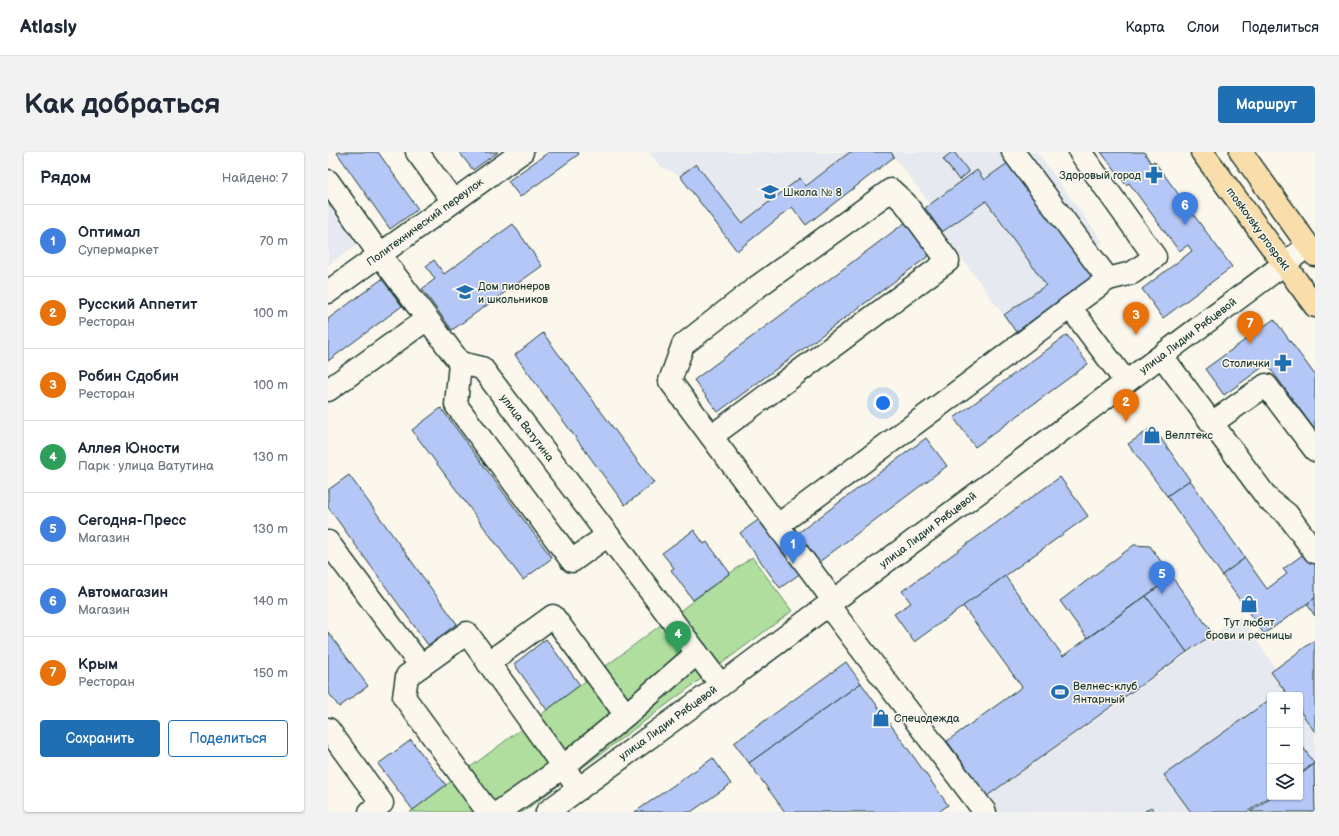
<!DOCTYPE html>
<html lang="ru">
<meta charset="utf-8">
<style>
:root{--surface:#fff;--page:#f2f2f3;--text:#1f2937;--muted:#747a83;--line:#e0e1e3;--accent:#1f6fb2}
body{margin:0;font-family:"Balsamiq Sans",sans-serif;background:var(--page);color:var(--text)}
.controls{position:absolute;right:12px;bottom:12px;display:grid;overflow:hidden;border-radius:4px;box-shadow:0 1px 3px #0004}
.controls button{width:36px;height:36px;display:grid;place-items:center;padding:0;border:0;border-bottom:1px solid var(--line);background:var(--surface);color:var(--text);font:20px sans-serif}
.you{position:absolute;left:555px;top:251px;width:14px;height:14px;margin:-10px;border:3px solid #fff;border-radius:50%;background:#1a73e8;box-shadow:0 0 0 6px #1a73e833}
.badge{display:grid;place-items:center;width:26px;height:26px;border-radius:50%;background:var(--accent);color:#fff;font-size:13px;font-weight:700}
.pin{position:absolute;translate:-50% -33px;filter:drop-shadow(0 1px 2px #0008)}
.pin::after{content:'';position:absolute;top:21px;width:14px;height:12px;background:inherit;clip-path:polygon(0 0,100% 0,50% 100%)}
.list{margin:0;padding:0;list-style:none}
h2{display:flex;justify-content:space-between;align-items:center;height:52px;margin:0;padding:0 16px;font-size:17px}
h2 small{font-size:13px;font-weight:400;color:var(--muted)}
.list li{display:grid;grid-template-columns:26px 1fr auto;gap:12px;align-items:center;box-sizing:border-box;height:72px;padding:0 16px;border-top:1px solid var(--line)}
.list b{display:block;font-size:15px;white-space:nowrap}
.list p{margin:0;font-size:13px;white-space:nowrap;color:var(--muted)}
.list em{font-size:13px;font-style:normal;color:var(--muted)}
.actions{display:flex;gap:8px;padding:12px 16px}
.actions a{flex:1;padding:9px 0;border:1px solid var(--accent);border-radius:4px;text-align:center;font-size:14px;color:var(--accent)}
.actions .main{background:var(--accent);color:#fff}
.icon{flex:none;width:22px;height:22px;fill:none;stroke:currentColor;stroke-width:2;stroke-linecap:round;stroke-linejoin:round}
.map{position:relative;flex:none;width:987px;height:660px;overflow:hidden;border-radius:4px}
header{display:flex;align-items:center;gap:24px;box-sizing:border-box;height:56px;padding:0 20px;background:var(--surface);border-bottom:1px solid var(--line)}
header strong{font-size:19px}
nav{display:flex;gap:22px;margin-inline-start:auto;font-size:14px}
.intro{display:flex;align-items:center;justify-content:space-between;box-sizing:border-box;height:96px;padding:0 24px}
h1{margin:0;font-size:28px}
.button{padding:10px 18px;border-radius:4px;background:var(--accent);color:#fff;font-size:14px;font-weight:700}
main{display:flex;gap:24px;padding:0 24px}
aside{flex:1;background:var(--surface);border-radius:4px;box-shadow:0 1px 3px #0004}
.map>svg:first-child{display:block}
.built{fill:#e6e9ef}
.green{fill:#afde9e;stroke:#678e69}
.building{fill:#b5c7f7;stroke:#1f3d34}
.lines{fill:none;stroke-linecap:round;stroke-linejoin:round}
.minor-casing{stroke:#1f3d34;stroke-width:25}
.major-casing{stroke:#1f3d34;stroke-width:25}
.minor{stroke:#fbf7ec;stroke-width:22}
.major{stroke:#f9deab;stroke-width:22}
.labels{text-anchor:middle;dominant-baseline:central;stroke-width:3;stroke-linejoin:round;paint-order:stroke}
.poi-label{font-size:11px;fill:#1f3d34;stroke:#fbf7ec;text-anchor:start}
.street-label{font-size:11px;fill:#1f3d34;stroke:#fbf7ec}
</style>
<header>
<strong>Atlasly</strong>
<nav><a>Карта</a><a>Слои</a><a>Поделиться</a></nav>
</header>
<div class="intro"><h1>Как добраться</h1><a class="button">Маршрут</a></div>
<main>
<aside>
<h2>Рядом<small>Найдено: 7</small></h2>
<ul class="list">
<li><span class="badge" style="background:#3f7fe0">1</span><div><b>Оптимал</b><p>Супермаркет</p></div><em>70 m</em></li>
<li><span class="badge" style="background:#e8710a">2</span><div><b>Русский Аппетит</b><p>Ресторан</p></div><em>100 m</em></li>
<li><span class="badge" style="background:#e8710a">3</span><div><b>Робин Сдобин</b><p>Ресторан</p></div><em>100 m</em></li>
<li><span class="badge" style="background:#2e9e5b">4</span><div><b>Аллея Юности</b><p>Парк · улица Ватутина</p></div><em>130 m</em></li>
<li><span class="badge" style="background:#3f7fe0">5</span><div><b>Сегодня-Пресс</b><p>Магазин</p></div><em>130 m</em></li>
<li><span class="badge" style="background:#3f7fe0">6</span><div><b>Автомагазин</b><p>Магазин</p></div><em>140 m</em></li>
<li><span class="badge" style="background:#e8710a">7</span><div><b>Крым</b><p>Ресторан</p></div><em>150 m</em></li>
</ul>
<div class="actions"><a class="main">Сохранить</a><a>Поделиться</a></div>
</aside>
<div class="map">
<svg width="987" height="660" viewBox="0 0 987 660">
<rect width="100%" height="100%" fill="#fbf7ec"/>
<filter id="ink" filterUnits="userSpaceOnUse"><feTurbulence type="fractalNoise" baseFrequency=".025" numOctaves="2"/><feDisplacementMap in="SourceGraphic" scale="8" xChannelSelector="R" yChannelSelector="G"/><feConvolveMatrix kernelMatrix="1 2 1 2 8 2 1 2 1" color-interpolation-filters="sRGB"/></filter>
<g filter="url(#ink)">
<g class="built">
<polygon points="321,0 709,0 774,89 766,124 688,180 597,56 602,52 566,5 478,73 464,56 409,99 352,24 331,13"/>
<polygon points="0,38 35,88 0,113"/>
<polygon points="912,464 943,509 960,543 942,543 942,645 972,645 972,559 987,580 987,660 638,660"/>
</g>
<polygon class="green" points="424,405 464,459 195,660 82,660"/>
<g class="building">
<polygon points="10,0 50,0 90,57 62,77 9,1"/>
<polygon points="131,0 170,0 145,18"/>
<polygon points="221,0 250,0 251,2 192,45 180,29"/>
<polygon points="522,0 563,0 566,5 478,73 464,55 409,99 352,24 368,12 414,71 472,26 478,34"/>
<polygon points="624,0 626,0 641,20 631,28 615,7"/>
<polygon points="773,0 816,0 823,11 826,9 904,115 835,166 814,137 864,99 860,93 851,99 801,31 798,33"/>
<polygon points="684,8 766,124 688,180 676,163 718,133 658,49 614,80 597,56 649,18 656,28"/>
<polygon points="578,70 602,103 390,260 366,228"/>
<polygon points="185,72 214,114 124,178 94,137 107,127 98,114 106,108 116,122"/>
<polygon points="54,127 74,154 0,209 0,167"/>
<polygon points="946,167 987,223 987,278 939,212 896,243 877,217"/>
<polygon points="215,181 326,331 297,353 187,203"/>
<polygon points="739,183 760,212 647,295 626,266"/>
<polygon points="113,256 224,406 195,428 84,278"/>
<polygon points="825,275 862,328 839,344 800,292"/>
<polygon points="598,286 619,314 491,410 470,381"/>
<polygon points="21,323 129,472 100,493 0,355 0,338"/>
<polygon points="732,325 760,364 586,490 566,462 583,451 574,439"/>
<polygon points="862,328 917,406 894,423 839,344"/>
<polygon points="433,366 473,421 452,436 412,381"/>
<polygon points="366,378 376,392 379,390 402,421 365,448 343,418 346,416 334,401"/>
<polygon points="806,393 822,394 844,425 759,486 732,449"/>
<polygon points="980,399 987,408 987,446 936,482 894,423 917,406 939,437 959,422 955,417"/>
<polygon points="677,424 735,504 818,444 859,500 659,644 619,589 694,535 635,454"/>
<polygon points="844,425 885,482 859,500 818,444"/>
<polygon points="987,446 987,464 979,452"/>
<polygon points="0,480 40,534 11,555 0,540"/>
<polygon points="218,487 252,533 219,558 186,512"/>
<polygon points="987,488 987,580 972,559 972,543 960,543 943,520"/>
<polygon points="518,510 533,531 421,611 406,591"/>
<polygon points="533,531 620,653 611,660 457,660 421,611"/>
<polygon points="941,548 942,550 942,644 919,660 863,660 836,623"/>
<polygon points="83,588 118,633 85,658 50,612"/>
<polygon points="972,591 986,611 972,622"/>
<polygon points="385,606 403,632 363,660 307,660"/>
<polygon points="986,612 987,660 922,660 943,645 972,645 972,623"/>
<polygon points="823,655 827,660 816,660"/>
</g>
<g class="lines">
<g class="minor-casing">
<g id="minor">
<polyline points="89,0 125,49"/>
<polyline points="685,0 780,127 742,155 798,230"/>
<polyline points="752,0 827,105 804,121 780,127"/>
<polyline points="0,29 52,103 132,211 154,216 393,533"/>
<polyline points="0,140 194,0"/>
<polyline points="834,204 940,347 959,362 987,400"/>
<polyline points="132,211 128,253 244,409 280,383"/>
<polyline points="0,238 99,167"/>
<polyline points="884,271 938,233 987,298"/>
<path d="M 384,284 L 620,109 L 577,51 L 563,38 L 429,135 L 355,193 L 342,229 C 397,302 451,375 505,448"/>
<polyline points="450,373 604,259 742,155"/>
<polyline points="0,390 93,514"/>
<polyline points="500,453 657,660"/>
<polyline points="160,511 225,464 298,563"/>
<polyline points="0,577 54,651 42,660"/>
<polyline points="160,660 76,545 79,524 139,481 251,637"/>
<polyline points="171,660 235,615 298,563 369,501"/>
<polyline points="219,660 393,533 980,94"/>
</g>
</g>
<g class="major-casing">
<g id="major">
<polyline points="874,0 987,154"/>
<polyline points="913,0 987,103"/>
</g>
</g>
<use href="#minor" class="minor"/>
<use href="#major" class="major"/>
</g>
</g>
<defs>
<g id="pharmacy-bare" transform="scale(1.38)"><path d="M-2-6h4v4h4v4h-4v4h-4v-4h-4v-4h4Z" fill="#1f6fb2" stroke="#fbf7ec" stroke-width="2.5" paint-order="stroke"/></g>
<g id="school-bare" transform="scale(1.38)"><path d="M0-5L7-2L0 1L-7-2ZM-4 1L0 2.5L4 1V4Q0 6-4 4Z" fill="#1f6fb2" stroke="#fbf7ec" stroke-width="2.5" paint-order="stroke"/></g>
<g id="shop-bare" transform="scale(1.38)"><path d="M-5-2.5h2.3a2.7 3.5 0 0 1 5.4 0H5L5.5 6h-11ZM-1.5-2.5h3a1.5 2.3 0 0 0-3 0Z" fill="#1f6fb2" stroke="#fbf7ec" stroke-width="2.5" paint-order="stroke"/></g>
<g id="stadium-bare" transform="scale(1.38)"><path d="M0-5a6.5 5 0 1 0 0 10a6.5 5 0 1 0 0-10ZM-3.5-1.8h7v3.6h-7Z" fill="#1f6fb2" stroke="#fbf7ec" stroke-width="2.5" paint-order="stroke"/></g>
</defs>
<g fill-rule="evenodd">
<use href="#pharmacy-bare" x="826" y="23"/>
<use href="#school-bare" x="442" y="40"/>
<use href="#school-bare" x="137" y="140"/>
<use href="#pharmacy-bare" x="955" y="211"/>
<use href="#shop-bare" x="824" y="283"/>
<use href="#shop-bare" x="921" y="452"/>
<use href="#stadium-bare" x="732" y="540"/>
<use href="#shop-bare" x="553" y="566"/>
</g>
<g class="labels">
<g class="poi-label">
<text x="813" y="23" text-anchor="end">Здоровый город</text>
<text x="455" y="40">Школа № 8</text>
<text x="150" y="134">Дом пионеров<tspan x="150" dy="13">и школьников</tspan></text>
<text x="942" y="211" text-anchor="end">Столички</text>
<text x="837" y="283">Веллтекс</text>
<text x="921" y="470" text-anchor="middle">Тут любят<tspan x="921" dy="13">брови и ресницы</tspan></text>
<text x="745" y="534">Велнес-клуб<tspan x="745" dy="13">Янтарный</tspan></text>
<text x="566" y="566">Спецодежда</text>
</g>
<g class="street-label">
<text transform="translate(97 70) rotate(-36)">Политехнический переулок</text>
<text transform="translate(930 77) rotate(54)">moskovsky prospekt</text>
<text transform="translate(860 184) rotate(-37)">улица Лидии Рябцевой</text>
<text transform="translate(199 276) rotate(53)">улица Ватутина</text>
<text transform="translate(600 378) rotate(-37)">улица Лидии Рябцевой</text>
<text transform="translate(340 571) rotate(-36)">улица Лидии Рябцевой</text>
</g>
</g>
</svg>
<div class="controls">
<button>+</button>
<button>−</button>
<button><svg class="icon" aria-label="layers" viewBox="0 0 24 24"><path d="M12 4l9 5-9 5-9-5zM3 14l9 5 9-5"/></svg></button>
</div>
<div class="you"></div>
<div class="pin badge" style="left:465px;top:412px;background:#3f7fe0">1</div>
<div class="pin badge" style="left:798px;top:270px;background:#e8710a">2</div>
<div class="pin badge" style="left:808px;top:183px;background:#e8710a">3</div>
<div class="pin badge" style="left:350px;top:502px;background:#2e9e5b">4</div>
<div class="pin badge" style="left:834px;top:442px;background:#3f7fe0">5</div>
<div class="pin badge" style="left:857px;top:73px;background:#3f7fe0">6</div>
<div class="pin badge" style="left:922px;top:192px;background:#e8710a">7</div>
</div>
</main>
